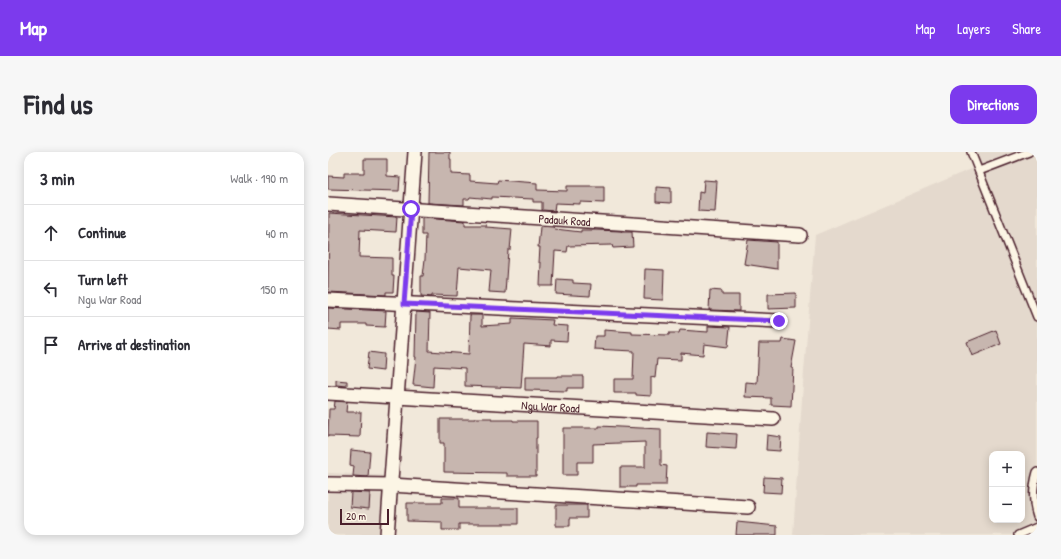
<!DOCTYPE html>
<meta charset="utf-8">
<style>
:root{--surface:#fff;--page:#f7f7f7;--text:#2b2b33;--muted:#7c7c81;--line:#e1e1e2;--accent:#7c3aed}
body{margin:0;font-family:"Patrick Hand",sans-serif;background:var(--page);color:var(--text)}
.controls{position:absolute;right:12px;bottom:12px;display:grid;overflow:hidden;border-radius:8px;box-shadow:0 2px 10px #0003}
.controls button{width:36px;height:36px;display:grid;place-items:center;padding:0;border:0;border-bottom:1px solid var(--line);background:var(--surface);color:var(--text);font:20px sans-serif}
.scale{position:absolute;left:12px;bottom:10px;width:49px;box-sizing:border-box;padding-left:4px;border:2px solid #4a1f2b;border-top:0;font-size:11px;line-height:14px;white-space:nowrap;color:#4a1f2b;-webkit-text-stroke:3px #fcf5e5;paint-order:stroke}
.stop{position:absolute;width:12px;height:12px;margin:-9px;border:3px solid #7c3aed;border-radius:50%;background:#fff}
.stop.end{background:#7c3aed;border-color:#fff;box-shadow:0 1px 4px #0008}
.list{margin:0;padding:0;list-style:none}
h2{display:flex;justify-content:space-between;align-items:center;height:52px;margin:0;padding:0 16px;font-size:17px}
h2 small{font-size:13px;font-weight:400;color:var(--muted)}
.list li{display:grid;grid-template-columns:26px 1fr auto;gap:12px;align-items:center;box-sizing:border-box;height:56px;padding:0 16px;border-top:1px solid var(--line)}
.list b{display:block;font-size:15px;white-space:nowrap}
.list p{margin:0;font-size:13px;white-space:nowrap;color:var(--muted)}
.list em{font-size:13px;font-style:normal;color:var(--muted)}
.icon{flex:none;width:22px;height:22px;fill:none;stroke:currentColor;stroke-width:2;stroke-linecap:round;stroke-linejoin:round}
.map{position:relative;flex:none;width:709px;height:383px;overflow:hidden;border-radius:12px}
header{display:flex;align-items:center;gap:24px;box-sizing:border-box;height:56px;padding:0 20px;background:var(--accent);color:#fff}
header strong{font-size:19px}
nav{display:flex;gap:22px;margin-inline-start:auto;font-size:14px}
.intro{display:flex;align-items:center;justify-content:space-between;box-sizing:border-box;height:96px;padding:0 24px}
h1{margin:0;font-size:28px}
.button{padding:10px 18px;border-radius:12px;background:var(--accent);color:#fff;font-size:14px;font-weight:700}
main{display:flex;gap:24px;padding:0 24px}
aside{flex:1;background:var(--surface);border-radius:12px;box-shadow:0 2px 10px #0003}
.map>svg:first-child{display:block}
.built{fill:#e4d9cd;fill-rule:evenodd}
.building{fill:#c7b6af;stroke:#4a1f2b}
.lines{fill:none;stroke-linecap:round;stroke-linejoin:round}
.lane-casing{stroke:#4a1f2b;stroke-width:10}
.street-casing{stroke:#4a1f2b;stroke-width:16}
.lane{stroke:#fcf5e5;stroke-width:7}
.street{stroke:#fcf5e5;stroke-width:13}
.route{stroke:#7c3aed;stroke-width:5}
.labels{text-anchor:middle;dominant-baseline:central;stroke-width:3;stroke-linejoin:round;paint-order:stroke}
.street-label{font-size:12px;fill:#4a1f2b;stroke:#fcf5e5}
</style>
<header>
<strong>Map</strong>
<nav><a>Map</a><a>Layers</a><a>Share</a></nav>
</header>
<div class="intro"><h1>Find us</h1><a class="button">Directions</a></div>
<main>
<aside>
<h2>3 min<small>Walk · 190 m</small></h2>
<ul class="list">
<li><svg class="icon" aria-label="ahead" viewBox="0 0 24 24"><path d="M12 20V5M6 11l6-6 6 6"/></svg><div><b>Continue</b></div><em>40 m</em></li>
<li><svg class="icon" aria-label="left" viewBox="0 0 24 24"><path d="M17 20v-9H6M10 6l-5 5 5 5"/></svg><div><b>Turn left</b><p>Ngu War Road</p></div><em>150 m</em></li>
<li><svg class="icon" aria-label="arrive" viewBox="0 0 24 24"><path d="M6 21V4h12l-3 4 3 4H6"/></svg><div><b>Arrive at destination</b></div></li>
</ul>
</aside>
<div class="map">
<svg width="709" height="383" viewBox="0 0 709 383">
<rect width="100%" height="100%" fill="#f1e8da"/>
<filter id="ink" filterUnits="userSpaceOnUse"><feTurbulence type="fractalNoise" baseFrequency=".025" numOctaves="2"/><feDisplacementMap in="SourceGraphic" scale="8" xChannelSelector="R" yChannelSelector="G"/><feConvolveMatrix kernelMatrix="1 2 1 2 8 2 1 2 1" color-interpolation-filters="sRGB"/></filter>
<g filter="url(#ink)">
<g class="built">
<path d="M 640,0 L 709,0 L 709,383 L 465,383 L 475,232 L 487,83 L 645,16 ZM 664,302 L 694,302 L 694,368 L 664,368 Z"/>
<polygon points="0,321 70,324 67,383 0,383"/>
</g>
<g class="building">
<polygon points="101,0 122,0 122,7 123,7 123,22 142,23 142,29 169,31 170,28 209,31 209,38 239,39 239,34 276,34 276,51 252,50 252,52 227,51 226,59 214,58 214,50 205,50 205,47 164,45 164,47 142,45 141,47 136,47 136,53 100,51"/>
<polygon points="36,7 59,7 59,24 72,25 71,39 0,37 0,24 16,25 16,21 36,21"/>
<polygon points="376,28 389,29 387,60 370,59 371,40 375,41"/>
<polygon points="328,35 343,36 343,51 328,50"/>
<polygon points="1,61 69,65 68,80 32,78 31,105 64,106 64,124 66,124 65,140 58,140 58,143 0,140"/>
<polygon points="94,66 137,69 137,73 158,73 158,75 184,77 182,98 180,98 177,141 161,140 163,118 131,115 129,144 104,143 104,145 93,144 93,124 95,124 97,107 98,83 94,83"/>
<polygon points="213,74 225,75 227,77 253,80 253,78 267,78 294,79 294,80 304,80 305,95 285,96 284,93 240,94 239,100 227,99 225,134 212,134 213,111 211,111 212,95 210,95 212,75"/>
<polygon points="420,88 449,90 449,117 416,112"/>
<polygon points="317,117 336,118 335,148 316,147"/>
<polygon points="229,127 245,128 245,131 263,132 262,144 228,142"/>
<polygon points="382,138 394,139 394,143 411,143 411,159 381,158"/>
<polygon points="468,141 468,156 440,157 440,142"/>
<polygon points="0,156 58,159 57,175 38,174 38,172 13,172 13,178 0,177"/>
<polygon points="88,160 102,161 101,199 141,202 142,163 154,163 154,174 184,172 184,166 225,168 224,173 240,174 239,189 223,188 223,194 196,192 193,236 137,234 137,216 106,214 105,235 85,233 88,205 87,205"/>
<polygon points="380,174 402,175 400,195 376,192 375,203 353,201 353,208 329,207 327,226 323,225 323,244 308,243 308,241 286,241 286,227 305,227 306,199 266,197 267,184 276,184 276,178 304,180 304,182 341,183 341,181 351,181 352,178 380,180"/>
<polygon points="668,178 673,192 644,204 639,190"/>
<polygon points="455,187 468,189 463,216 465,216 463,254 443,253 443,246 417,245 418,230 429,231 431,191 454,191"/>
<polygon points="41,200 56,202 55,219 39,217"/>
<polygon points="229,224 255,224 255,236 239,236 239,239 197,238 197,225 229,225"/>
<polygon points="8,228 19,229 19,234 8,233"/>
<polygon points="7,249 19,250 18,260 33,260 32,285 0,284 1,257 6,257"/>
<polygon points="147,266 164,266 164,268 185,268 185,269 209,269 209,286 208,286 208,324 179,324 179,321 116,320 116,291 112,291 112,267 147,267"/>
<polygon points="271,274 333,277 333,313 339,314 338,333 308,333 308,335 292,335 292,315 317,315 317,290 265,292 265,310 249,310 249,323 235,323 235,276 271,276"/>
<polygon points="379,280 409,282 408,297 378,295"/>
<polygon points="439,283 453,285 452,299 438,298"/>
<polygon points="23,298 42,300 40,325 25,324 26,314 22,313"/>
<polygon points="436,325 454,326 453,341 435,340"/>
<polygon points="23,340 42,341 41,357 22,355"/>
<polygon points="114,346 131,346 131,356 190,356 190,372 131,372 131,378 114,378 114,370 79,369 79,351 114,351"/>
<polygon points="228,353 259,353 259,366 242,366 242,374 228,374"/>
<polygon points="409,370 449,374 449,383 408,383"/>
</g>
<g class="lines">
<g class="lane-casing">
<g id="lane">
<polyline points="643,0 709,165"/>
<polyline points="651,19 701,0"/>
<path d="M 709,320 C 705,334 704,350 709,365"/>
<polyline points="690,383 709,375"/>
</g>
</g>
<g class="street-casing">
<g id="street">
<path id="s1" d="M 0,52 L 472,83"/>
<polyline points="0,148 451,169"/>
<path id="s2" d="M 0,241 L 445,267"/>
<polyline points="0,332 63,333 420,355"/>
<polyline points="59,383 87,0"/>
</g>
</g>
<use href="#lane" class="lane"/>
<use href="#street" class="street"/>
</g>
</g>
<g class="lines" filter="url(#ink)">
<polyline class="route" points="83,57 76,152 451,169"/>
</g>
<g class="labels">
<g class="street-label">
<text stroke="none"><textPath href="#s1" startOffset="237">Padauk Road</textPath></text>
<text stroke="none"><textPath href="#s2" startOffset="223">Ngu War Road</textPath></text>
</g>
</g>
</svg>
<div class="controls">
<button>+</button>
<button>−</button>
</div>
<div class="scale">20 m</div>
<div class="stop" style="left:83px;top:57px"></div>
<div class="stop end" style="left:451px;top:169px"></div>
</div>
</main>
